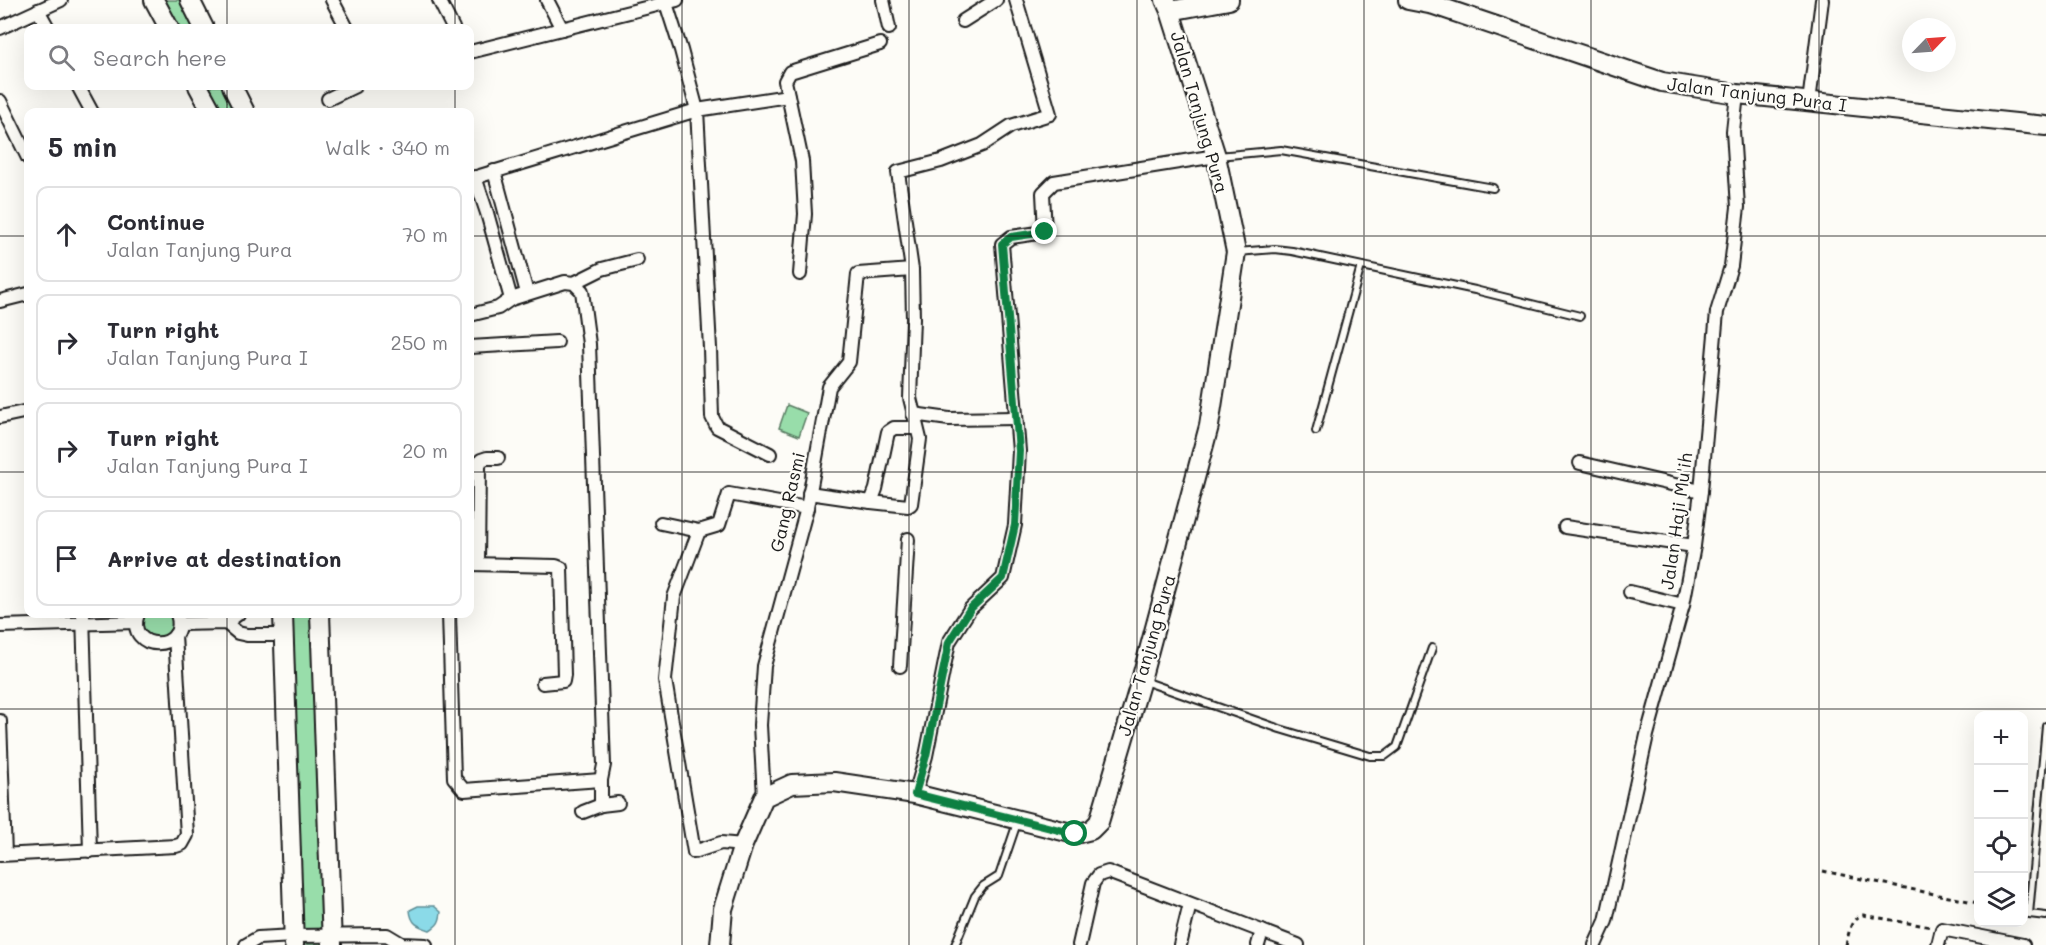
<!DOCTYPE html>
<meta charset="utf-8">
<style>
:root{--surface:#fff;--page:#f2f2f3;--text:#2b2b33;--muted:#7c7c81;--line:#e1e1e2}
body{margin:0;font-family:Mali,sans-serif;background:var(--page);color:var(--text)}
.controls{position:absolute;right:18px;bottom:18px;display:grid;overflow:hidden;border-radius:12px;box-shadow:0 6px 24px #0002}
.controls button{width:54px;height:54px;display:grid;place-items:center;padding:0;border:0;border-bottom:2px solid var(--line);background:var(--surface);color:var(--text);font:30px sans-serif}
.compass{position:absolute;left:1902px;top:18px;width:54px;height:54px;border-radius:50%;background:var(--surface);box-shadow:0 6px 24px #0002;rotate:65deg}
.stop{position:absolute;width:18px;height:18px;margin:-14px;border:4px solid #0b8043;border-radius:50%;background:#fff}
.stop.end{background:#0b8043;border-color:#fff;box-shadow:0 2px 6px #0008}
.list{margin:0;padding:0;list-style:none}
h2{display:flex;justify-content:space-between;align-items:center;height:78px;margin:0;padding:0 24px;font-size:26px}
h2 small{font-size:20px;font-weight:400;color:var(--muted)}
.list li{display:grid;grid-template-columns:39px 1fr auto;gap:18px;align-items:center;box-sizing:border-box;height:96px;margin:0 12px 12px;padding:0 12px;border:2px solid var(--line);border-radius:12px}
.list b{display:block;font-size:22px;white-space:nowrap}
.list p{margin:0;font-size:20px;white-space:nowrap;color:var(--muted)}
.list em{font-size:20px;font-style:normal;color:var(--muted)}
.icon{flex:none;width:33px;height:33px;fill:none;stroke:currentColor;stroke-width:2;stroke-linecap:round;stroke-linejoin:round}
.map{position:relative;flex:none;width:2046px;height:945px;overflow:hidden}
.search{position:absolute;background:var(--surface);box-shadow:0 6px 24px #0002;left:24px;top:24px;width:450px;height:66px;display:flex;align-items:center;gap:15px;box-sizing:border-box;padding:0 21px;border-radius:12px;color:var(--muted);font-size:22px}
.panel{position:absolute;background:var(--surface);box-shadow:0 6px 24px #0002;left:24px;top:108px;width:450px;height:510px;border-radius:12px}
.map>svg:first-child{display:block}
.green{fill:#98ddaa;stroke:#5a7c63;stroke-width:1.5}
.water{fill:#8bdae8;stroke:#5f8e96;stroke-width:1.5}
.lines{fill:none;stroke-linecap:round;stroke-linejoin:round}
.lane-casing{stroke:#1c1c1c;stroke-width:10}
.street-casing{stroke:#1c1c1c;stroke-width:16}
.secondary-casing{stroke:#1c1c1c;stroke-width:22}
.path{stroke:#1c1c1c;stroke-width:3;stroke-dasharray:4.5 4.5;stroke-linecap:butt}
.lane{stroke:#fdfcf7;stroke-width:6}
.street{stroke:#fdfcf7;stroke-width:12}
.secondary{stroke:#fdfcf7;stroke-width:18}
.route{stroke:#0b8043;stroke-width:8}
.grid{fill:none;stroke:#1c1c1c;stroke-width:1.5;stroke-opacity:0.55}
.labels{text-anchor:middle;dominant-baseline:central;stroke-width:4.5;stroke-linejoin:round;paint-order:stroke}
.street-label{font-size:18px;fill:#1c1c1c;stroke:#fdfcf7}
</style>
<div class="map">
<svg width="2046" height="945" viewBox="0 0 2046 945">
<rect width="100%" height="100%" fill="#fdfcf7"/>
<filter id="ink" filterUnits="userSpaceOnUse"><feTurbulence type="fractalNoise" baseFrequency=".0167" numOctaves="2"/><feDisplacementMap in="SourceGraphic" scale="12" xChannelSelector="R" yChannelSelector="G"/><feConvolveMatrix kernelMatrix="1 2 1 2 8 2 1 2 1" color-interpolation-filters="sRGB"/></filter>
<g filter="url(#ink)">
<g class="green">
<polygon points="154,0 190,0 204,28 169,28"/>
<polygon points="198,86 232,86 245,112 212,112"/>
<polygon points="787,405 807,413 799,436 779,428"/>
<polygon points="138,614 177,614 177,632 147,641"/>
<polygon points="283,614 320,614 331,945 294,945"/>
</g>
<path class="water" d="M 418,906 L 434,906 L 441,912 C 440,922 438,925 430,930 C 418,926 411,924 410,910 Z"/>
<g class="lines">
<g class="lane-casing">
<g id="lane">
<polyline points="1218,156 1281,150 1493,188"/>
<polyline points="1237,252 1275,249 1292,251 1475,290 1580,316"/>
<polyline points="1316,431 1361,266"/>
<polyline points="1144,681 1280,729 1370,756 1385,756 1397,747 1432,648"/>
<polyline points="2046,726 2029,914 2046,916"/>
<polyline points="955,945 975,896 983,886 999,876 1017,823"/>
</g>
</g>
<g class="street-casing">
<g id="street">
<polyline points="332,0 347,28"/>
<polyline points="439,0 453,28"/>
<polyline points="547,0 562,29"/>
<polyline points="665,0 681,50 697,110 710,348 712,417 717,427 770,454"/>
<polyline points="883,0 889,28"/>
<polyline points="38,10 48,28"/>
<polyline points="963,21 996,0"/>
<polyline points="0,28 61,0"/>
<polyline points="470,52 677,0"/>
<polyline points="78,86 92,112"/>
<polyline points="328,99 355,86"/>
<polyline points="0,101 28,158"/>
<polyline points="1809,102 1822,0"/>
<polyline points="494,171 527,293"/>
<polyline points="475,177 487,213 511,299"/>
<polyline points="470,179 697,110 788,96"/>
<polyline points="800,274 805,214 802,161 785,81 790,72 880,44"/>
<polyline points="574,283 602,269 637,260"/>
<polyline points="0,301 28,294"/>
<polyline points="470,315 498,308 511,299 565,282 574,283 582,291 589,344 604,765 601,780 601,805 583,812"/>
<polyline points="470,347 557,342"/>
<polyline points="913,414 949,419 1016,418"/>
<polyline points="0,417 28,411"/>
<polyline points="1580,463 1701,491"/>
<polyline points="809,493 871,502 876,489 888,432 894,428 916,428"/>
<polyline points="871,502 908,506 911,504 920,439 910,398 913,319 912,270 898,172 941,161 982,145 1011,126 1050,114 1016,0"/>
<polyline points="661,523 699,531"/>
<polyline points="1565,527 1694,546"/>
<polyline points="470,564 556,566 561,568 564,675 563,681 543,683"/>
<polyline points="478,564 479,466 481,460 487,458 498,458"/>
<polyline points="1630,592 1683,605"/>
<polyline points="83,614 90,851"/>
<path d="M 138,614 C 124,652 190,654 177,614"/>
<polyline points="449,614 454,778 464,790 601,780"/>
<polyline points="226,623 238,614"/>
<polyline points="179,624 226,623 238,633 247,635 283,635"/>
<polyline points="0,626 136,622"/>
<polyline points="900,666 908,539"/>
<polyline points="0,721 5,854"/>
<polyline points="915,794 926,756 949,642 970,609 1003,578 1015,525 1019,451 1002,244 1011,237 1045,232 1043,193 1054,182 1216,156"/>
<polyline points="764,797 760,725 764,666 807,508 829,387 849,362 858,274 912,270"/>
<polyline points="601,805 618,803"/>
<polyline points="743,845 721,843 694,852 665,680 674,597 699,531 719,525 729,494 807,508"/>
<polyline points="0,855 176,846 182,844 187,835 175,635"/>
<polyline points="246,945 258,938 294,936 387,935 402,944 426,945"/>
<polyline points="1079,945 1093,883 1099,875 1108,872 1298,945"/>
<polyline points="1180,945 1190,904"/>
<polyline points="1258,945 1262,931"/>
<polyline points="1595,945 1606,921 1647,735 1683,605 1694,546 1701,491 1717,312 1731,266 1738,207 1733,131 1737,94"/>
<polyline points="1938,945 1942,929 2023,945"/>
</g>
</g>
<g class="secondary-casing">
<g id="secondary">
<polyline points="154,0 169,28"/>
<polyline points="190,0 204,28"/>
<polyline points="1408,0 1434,5 1662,82 1737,94 2046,126"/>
<polyline points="1170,11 1229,0"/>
<polyline points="198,86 212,112"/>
<polyline points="232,86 245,112"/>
<polyline points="283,614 294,945"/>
<polyline points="320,614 332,945"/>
<polyline points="720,945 723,909 743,845 764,797 792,784 834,782 915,794 1075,834 1091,830 1099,822 1141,680 1209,426 1236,252 1216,156 1170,11 1165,0"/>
</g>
</g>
<g class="path">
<polyline points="1823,871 1978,903"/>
<path d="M 1846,945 C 1849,933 1850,918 1863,915 L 1931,927"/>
</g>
<use href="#lane" class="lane"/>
<use href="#street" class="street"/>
<use href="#secondary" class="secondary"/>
</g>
</g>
<g class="lines" filter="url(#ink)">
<polyline class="route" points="1045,232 1011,237 1002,244 1019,451 1015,525 1003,578 970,609 949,642 926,756 915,794 1075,834"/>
</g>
<path class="grid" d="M 227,0 L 227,28M 455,0 L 455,28M 682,0 L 682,945M 909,0 L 909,945M 1137,0 L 1137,945M 1364,0 L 1364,945M 1591,0 L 1591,945M 1819,0 L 1819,945M 227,86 L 227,112M 455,86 L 455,112M 0,236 L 28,236M 470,236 L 2046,236M 0,472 L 28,472M 470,472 L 2046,472M 227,614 L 227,945M 455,614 L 455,945M 0,709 L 2046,709"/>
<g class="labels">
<g class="street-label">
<text transform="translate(1757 94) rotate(7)">Jalan Tanjung Pura I</text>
<text transform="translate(1200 112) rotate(74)">Jalan Tanjung Pura</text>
<text transform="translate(787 502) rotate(-77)">Gang Rasmi</text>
<text transform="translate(1676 521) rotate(-82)">Jalan Haji Mu'ih</text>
<text transform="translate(1146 655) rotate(-74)">Jalan Tanjung Pura</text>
</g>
</g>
</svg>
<div class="controls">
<button>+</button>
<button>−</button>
<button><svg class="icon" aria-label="locate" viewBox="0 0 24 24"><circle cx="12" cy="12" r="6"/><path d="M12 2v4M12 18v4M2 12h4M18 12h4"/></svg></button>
<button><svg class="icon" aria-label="layers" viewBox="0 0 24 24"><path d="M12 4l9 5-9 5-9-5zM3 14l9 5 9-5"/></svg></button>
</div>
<svg class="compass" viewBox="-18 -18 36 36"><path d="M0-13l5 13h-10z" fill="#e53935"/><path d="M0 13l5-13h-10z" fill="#7c7c81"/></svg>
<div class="stop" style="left:1075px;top:834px"></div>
<div class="stop end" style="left:1045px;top:232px"></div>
<div class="search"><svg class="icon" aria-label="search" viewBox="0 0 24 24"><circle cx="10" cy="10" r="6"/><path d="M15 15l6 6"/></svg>Search here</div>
<section class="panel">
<h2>5 min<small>Walk · 340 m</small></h2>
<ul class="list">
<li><svg class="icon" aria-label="ahead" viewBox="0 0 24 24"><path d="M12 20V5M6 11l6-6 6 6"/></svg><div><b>Continue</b><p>Jalan Tanjung Pura</p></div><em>70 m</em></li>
<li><svg class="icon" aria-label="right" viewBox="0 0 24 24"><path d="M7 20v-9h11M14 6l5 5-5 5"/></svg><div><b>Turn right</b><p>Jalan Tanjung Pura I</p></div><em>250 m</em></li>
<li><svg class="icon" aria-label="right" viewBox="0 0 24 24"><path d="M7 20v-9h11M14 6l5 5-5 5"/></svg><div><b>Turn right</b><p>Jalan Tanjung Pura I</p></div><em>20 m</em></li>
<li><svg class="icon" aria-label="arrive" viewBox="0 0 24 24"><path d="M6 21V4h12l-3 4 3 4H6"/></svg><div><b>Arrive at destination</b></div></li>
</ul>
</section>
</div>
